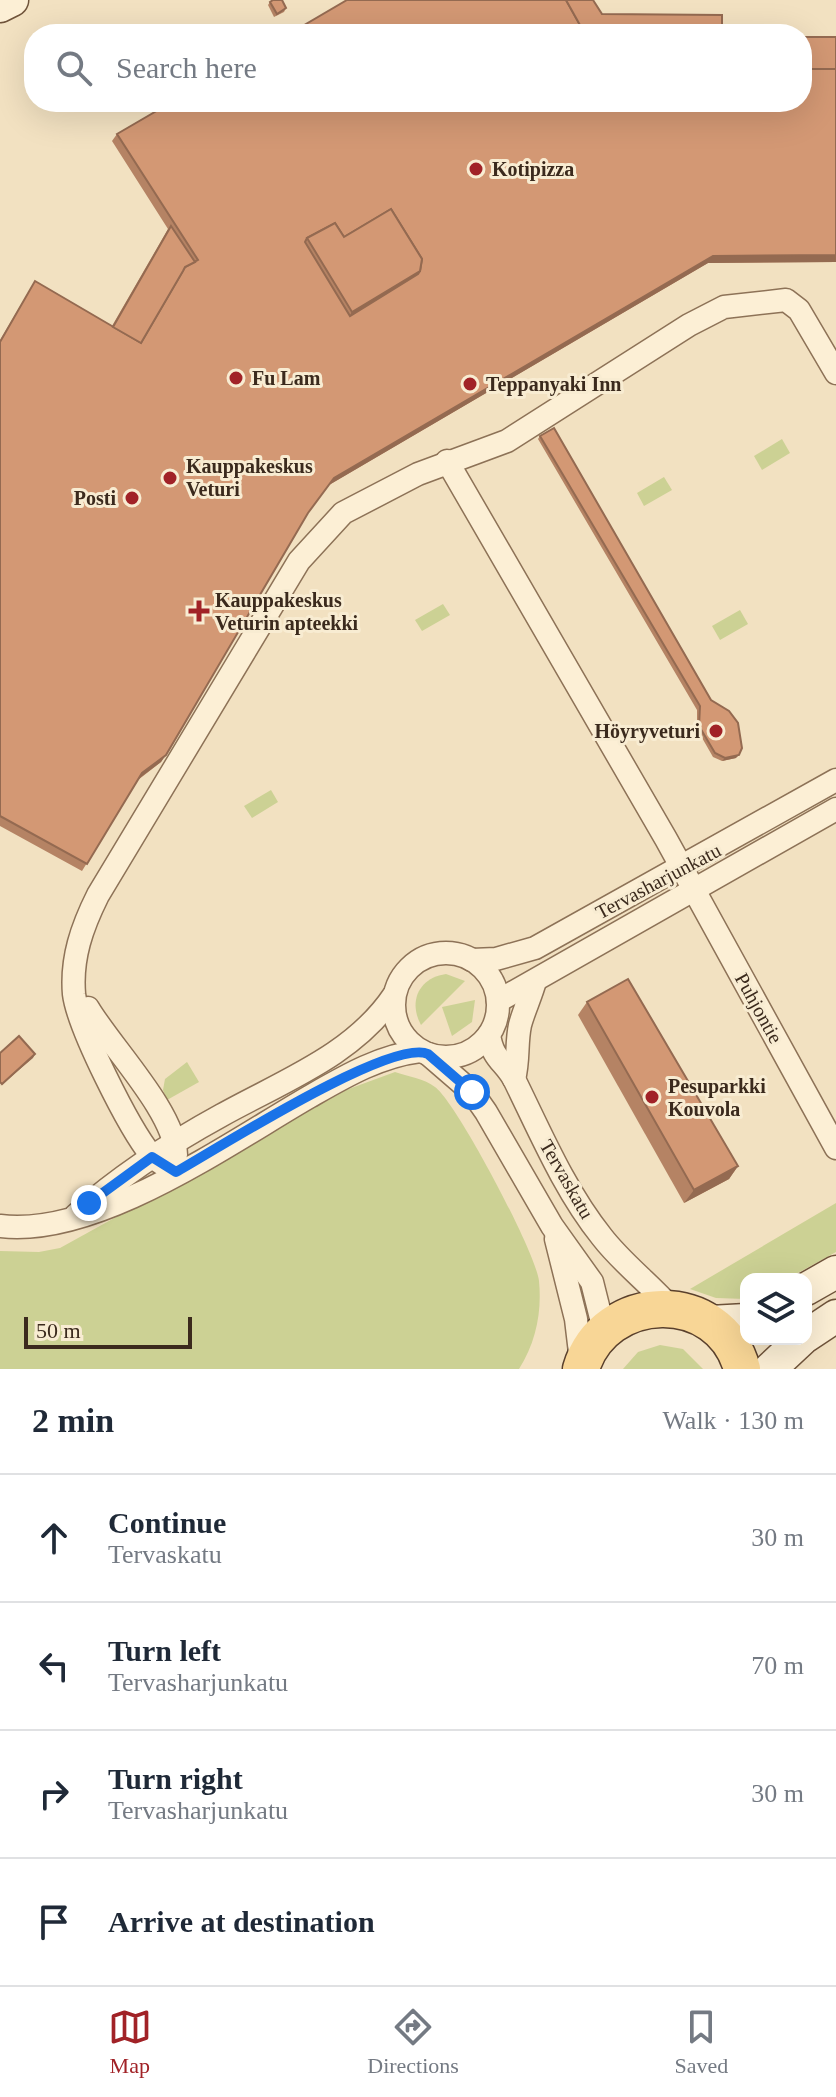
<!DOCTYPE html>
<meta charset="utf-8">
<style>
:root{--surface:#fff;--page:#f2f2f3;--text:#1f2937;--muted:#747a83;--line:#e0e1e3;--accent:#a12227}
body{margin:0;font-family:Georgia,serif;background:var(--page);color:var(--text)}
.controls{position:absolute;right:24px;bottom:24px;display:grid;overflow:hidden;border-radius:16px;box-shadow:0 8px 32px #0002}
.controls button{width:72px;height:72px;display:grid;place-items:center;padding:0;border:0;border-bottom:2px solid var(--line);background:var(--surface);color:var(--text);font:40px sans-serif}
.scale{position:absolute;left:24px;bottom:20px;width:168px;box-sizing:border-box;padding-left:8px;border:4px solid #3b2a1d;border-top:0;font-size:22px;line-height:28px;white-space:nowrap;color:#3b2a1d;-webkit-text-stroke:6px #f8ecd2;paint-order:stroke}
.stop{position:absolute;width:24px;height:24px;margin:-18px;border:6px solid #1a73e8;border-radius:50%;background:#fff}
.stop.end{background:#1a73e8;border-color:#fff;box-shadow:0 2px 8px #0008}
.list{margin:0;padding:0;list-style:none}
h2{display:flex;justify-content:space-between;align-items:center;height:104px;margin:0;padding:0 32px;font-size:34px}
h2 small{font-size:26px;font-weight:400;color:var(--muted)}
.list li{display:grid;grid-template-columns:52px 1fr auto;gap:24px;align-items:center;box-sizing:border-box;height:128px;padding:0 32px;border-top:2px solid var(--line)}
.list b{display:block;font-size:30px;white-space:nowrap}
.list p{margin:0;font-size:26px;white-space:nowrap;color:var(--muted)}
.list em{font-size:26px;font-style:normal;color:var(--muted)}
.icon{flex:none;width:44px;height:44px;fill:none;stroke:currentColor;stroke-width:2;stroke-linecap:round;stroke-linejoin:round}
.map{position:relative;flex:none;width:836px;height:1369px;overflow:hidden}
.search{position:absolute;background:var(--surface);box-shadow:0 8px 32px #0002;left:24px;right:24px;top:24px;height:88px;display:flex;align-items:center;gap:20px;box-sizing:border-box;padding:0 28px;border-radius:32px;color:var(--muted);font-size:30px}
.sheet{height:616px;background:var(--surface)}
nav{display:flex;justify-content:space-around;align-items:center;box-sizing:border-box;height:112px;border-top:2px solid var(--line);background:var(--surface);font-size:22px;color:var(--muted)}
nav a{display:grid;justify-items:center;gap:4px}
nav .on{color:var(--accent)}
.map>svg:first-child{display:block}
.green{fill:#ccd194}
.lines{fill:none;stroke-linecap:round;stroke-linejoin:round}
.street-casing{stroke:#8d7257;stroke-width:25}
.secondary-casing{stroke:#6f533a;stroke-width:35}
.primary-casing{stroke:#5a402c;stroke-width:39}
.street{stroke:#fcefd5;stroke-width:22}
.secondary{stroke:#fcefd5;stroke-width:32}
.primary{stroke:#f8d696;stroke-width:36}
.wall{fill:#b58364}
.shaded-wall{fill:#946a51}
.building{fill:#d39874;stroke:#946a51;stroke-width:2;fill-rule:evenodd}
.route{stroke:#1a73e8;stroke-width:10}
.poi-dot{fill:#a12227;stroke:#f8ecd2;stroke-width:3}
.labels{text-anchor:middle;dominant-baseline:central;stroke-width:6;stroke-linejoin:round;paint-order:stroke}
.poi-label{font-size:20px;font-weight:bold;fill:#3b2a1d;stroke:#f8ecd2;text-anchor:start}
.street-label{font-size:20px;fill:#3b2a1d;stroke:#f8ecd2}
</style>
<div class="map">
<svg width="836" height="1369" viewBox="0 0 836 1369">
<rect width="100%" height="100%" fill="#f2e1c1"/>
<g class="green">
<polygon points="782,439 790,453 762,470 754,456"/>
<polygon points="664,477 672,490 644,506 637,493"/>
<polygon points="443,604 450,615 422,631 415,620"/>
<polygon points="740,610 748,624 720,640 712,626"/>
<polygon points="271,790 278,802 252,818 244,806"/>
<path d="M 446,974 L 465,981 L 421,1025 C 408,1001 419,978 446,974 Z"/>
<polygon points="475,1000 472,1022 452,1036 442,1007"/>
<polygon points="187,1062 199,1082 167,1100 163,1090 165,1079"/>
<path d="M 395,1072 C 407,1076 425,1079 435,1087 C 457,1103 536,1253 539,1281 C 542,1312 536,1342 519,1369 L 0,1369 L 0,1251 L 39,1252 L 60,1248 L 346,1090 Z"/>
<polygon points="836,1203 836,1252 787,1279 746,1279 746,1299 716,1298 690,1289"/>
<polygon points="660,1345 683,1349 703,1369 623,1369 638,1352"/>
</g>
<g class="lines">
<g class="street-casing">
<g id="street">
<polyline points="447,461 666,839 836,1148"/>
<circle cx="446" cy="1005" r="52"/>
<polyline points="472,960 496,959 535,948 836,780"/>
<polyline points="498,1001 836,809"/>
<path d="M 88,1008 C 111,1047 175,1112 176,1155"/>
<path d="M 489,1035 C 493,1061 505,1061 515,1081 C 541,1134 565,1191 602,1237 C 622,1263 649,1283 671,1308"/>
<polyline points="428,1054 472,1092 486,1112 552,1226 592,1282 604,1330"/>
<path d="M 514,1079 C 519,1060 516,1044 520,1025 C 524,1010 531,996 535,981"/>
<path d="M 176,1172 C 168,1167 157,1162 151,1155 C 129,1128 78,1027 74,994 C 71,958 82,927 98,895 L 299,561 L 343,513 L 418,474 L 507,441 L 689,325 L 724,307 L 786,300 L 799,310 L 836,373"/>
<path d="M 76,1215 C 121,1175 169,1144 222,1115 C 283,1081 354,1055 394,995"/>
<path d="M 0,1226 C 96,1238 226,1145 309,1097 C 344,1077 379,1056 420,1051"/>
<polyline points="556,1239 576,1319 581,1361"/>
</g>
</g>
<g class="secondary-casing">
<g id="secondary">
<polyline points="0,6 12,0"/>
<polyline points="806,1289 836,1272"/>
<polyline points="710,1322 746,1320"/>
<polyline points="806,1336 836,1316"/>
<polyline points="770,1369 802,1339"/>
</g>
</g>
<g class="primary-casing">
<path id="primary" d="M 581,1369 C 604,1291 720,1287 742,1369"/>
</g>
<use href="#street" class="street"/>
<use href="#secondary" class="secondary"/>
<use href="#primary" class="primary"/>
</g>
<g class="wall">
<polygon points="270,2 286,8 284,12 274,17 268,5"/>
<polygon points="836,37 836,262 708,263 329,485 306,515 161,762 138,780 82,871 0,826 0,340 35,281 112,326 168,229 112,141 117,134"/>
<polygon points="540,436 711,700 736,758 722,761 713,757 697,729 697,710 538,439"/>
<polygon points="587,1002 738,1166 729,1179 684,1203 578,1015"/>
</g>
<g class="shaded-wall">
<polygon points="836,255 836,262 708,263 329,485 334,478 713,256"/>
<polygon points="420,271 413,281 345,323 352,312"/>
<polygon points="166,755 161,762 137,780 142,773"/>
<polygon points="739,755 736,758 722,761 725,758"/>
<polygon points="35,1054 33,1058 0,1086 2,1084"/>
<polygon points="738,1166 729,1179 684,1203 694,1190"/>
</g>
<g class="building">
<polygon points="273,0 282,0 286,8 277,14 270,2"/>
<polygon points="347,0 566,0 585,34 289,34"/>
<polygon points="566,0 593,0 602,14 722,15 722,34 585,34"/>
<rect x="802" y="37" width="34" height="32"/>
<path d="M 802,69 L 836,69 L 836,255 L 713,256 L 334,478 L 308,513 L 166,755 L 142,773 L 87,864 L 0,816 L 0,342 L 35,281 L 141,343 L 185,267 L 198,260 L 117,134 L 172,102 L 802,102 ZM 391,209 L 422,259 L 420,271 L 418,274 L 350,316 L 305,242 L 307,238 L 335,223 L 344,237 Z"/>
<polygon points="391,209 422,259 420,271 352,312 307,238 335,223 344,237"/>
<polygon points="171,226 195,262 185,267 183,271 141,343 113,327"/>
<polygon points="554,428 711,700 729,711 738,723 742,748 739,755 725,758 715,753 699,726 700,706 540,436"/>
<polygon points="628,979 738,1166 694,1190 587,1002"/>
<polygon points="19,1036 35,1054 2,1084 0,1082 0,1053"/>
</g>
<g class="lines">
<path class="route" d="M 89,1203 L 152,1157 L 176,1172 C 217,1149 391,1038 428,1054 L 472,1092"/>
</g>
<g class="poi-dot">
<circle cx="476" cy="169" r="8"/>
<circle cx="236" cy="378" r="8"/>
<circle cx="470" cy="384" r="8"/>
<circle cx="170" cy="478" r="8"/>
<circle cx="132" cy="498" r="8"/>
<path d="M195 599h8v8h8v8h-8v8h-8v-8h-8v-8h8z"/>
<circle cx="716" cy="731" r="8"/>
<circle cx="652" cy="1097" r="8"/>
</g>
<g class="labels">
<g class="poi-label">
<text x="492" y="169">Kotipizza</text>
<text x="252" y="378">Fu Lam</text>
<text x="486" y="384">Teppanyaki Inn</text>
<text x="186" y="466">Kauppakeskus<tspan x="186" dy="23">Veturi</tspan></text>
<text x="116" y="498" text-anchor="end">Posti</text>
<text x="215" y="600">Kauppakeskus<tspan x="215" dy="23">Veturin apteekki</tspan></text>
<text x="700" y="731" text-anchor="end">Höyryveturi</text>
<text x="668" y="1086">Pesuparkki<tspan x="668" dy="23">Kouvola</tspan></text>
</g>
<g class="street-label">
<text transform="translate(658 881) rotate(-28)">Tervasharjunkatu</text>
<text transform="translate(759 1008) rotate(61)">Puhjontie</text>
<text transform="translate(567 1179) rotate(60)">Tervaskatu</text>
</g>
</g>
</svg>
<div class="controls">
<button><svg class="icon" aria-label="layers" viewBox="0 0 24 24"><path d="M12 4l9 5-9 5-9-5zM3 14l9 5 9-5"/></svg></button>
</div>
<div class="scale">50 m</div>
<div class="stop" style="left:472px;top:1092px"></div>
<div class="stop end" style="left:89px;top:1203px"></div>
<div class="search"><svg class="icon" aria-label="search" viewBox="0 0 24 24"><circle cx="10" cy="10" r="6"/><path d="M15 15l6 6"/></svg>Search here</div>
</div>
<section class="sheet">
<h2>2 min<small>Walk · 130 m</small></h2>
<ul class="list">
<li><svg class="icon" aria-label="ahead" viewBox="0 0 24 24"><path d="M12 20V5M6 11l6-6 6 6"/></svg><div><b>Continue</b><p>Tervaskatu</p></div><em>30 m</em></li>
<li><svg class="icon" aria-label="left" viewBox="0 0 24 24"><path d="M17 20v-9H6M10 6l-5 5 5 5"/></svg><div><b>Turn left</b><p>Tervasharjunkatu</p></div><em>70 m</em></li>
<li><svg class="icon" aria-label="right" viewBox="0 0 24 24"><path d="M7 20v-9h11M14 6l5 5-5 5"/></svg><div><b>Turn right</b><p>Tervasharjunkatu</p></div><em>30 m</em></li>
<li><svg class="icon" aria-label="arrive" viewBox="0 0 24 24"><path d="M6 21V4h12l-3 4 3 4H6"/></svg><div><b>Arrive at destination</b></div></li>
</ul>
</section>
<nav>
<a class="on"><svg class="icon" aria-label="map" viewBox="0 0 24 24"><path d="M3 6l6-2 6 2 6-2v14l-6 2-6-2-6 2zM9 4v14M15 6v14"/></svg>Map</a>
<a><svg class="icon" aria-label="directions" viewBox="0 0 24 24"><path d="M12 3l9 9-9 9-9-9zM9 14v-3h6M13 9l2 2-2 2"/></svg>Directions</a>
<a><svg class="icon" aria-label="saved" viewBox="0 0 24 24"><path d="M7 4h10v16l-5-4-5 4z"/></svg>Saved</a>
</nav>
